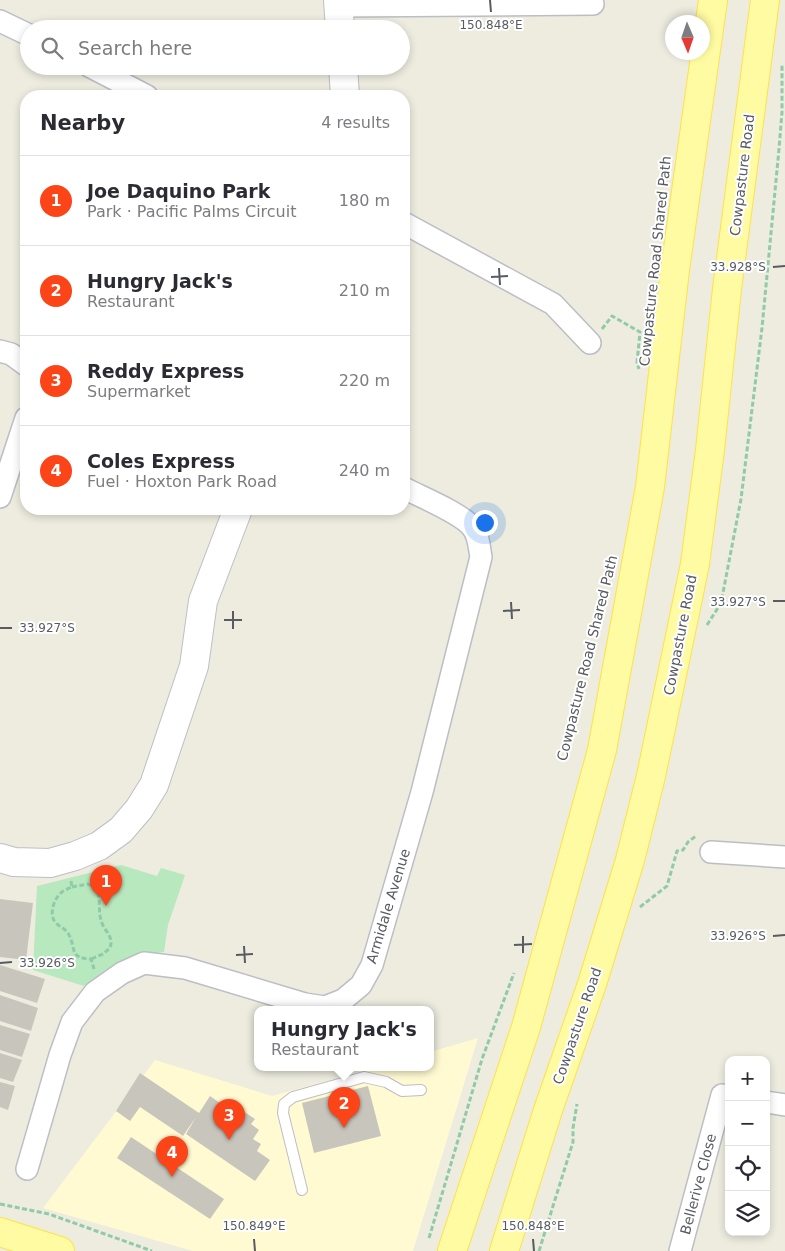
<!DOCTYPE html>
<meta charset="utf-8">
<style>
:root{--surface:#fff;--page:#f2f2f3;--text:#2b2b33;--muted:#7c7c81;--line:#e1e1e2;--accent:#fb4417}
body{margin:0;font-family:"DejaVu Sans",sans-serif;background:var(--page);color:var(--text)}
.controls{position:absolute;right:15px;bottom:15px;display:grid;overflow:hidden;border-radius:10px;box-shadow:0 2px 8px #0003}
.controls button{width:45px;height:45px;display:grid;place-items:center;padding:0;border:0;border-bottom:1px solid var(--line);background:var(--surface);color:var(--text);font:25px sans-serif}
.compass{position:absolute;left:665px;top:15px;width:45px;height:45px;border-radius:50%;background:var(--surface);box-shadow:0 2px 8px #0003;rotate:178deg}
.you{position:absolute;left:484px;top:522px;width:18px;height:18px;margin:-12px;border:4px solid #fff;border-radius:50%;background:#1a73e8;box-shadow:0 0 0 8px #1a73e833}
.badge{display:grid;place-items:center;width:32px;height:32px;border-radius:50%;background:var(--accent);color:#fff;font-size:16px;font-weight:700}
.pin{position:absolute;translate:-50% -41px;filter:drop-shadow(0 1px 2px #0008)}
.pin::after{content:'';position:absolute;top:26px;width:18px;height:15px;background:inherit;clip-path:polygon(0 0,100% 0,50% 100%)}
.popup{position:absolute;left:254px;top:1006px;width:180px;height:65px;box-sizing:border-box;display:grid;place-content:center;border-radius:10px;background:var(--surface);filter:drop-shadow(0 1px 4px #0005);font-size:16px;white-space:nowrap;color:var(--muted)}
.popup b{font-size:19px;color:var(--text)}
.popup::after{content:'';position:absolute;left:50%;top:100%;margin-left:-10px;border:10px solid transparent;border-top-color:var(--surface)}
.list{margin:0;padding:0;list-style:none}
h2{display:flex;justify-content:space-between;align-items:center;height:65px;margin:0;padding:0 20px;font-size:21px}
h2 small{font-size:16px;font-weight:400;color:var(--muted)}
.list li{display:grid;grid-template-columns:32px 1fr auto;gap:15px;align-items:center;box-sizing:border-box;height:90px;padding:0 20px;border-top:1px solid var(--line)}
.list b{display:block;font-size:19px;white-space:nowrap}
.list p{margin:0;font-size:16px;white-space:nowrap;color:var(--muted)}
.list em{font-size:16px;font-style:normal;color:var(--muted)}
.icon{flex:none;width:28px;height:28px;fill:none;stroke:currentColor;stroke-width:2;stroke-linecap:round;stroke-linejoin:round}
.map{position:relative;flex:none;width:785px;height:1251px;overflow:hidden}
.search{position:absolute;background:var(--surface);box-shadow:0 2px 8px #0003;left:20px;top:20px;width:390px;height:55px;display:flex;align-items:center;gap:12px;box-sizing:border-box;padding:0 18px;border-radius:28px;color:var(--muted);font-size:19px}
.panel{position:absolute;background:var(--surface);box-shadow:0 2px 8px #0003;left:20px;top:90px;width:390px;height:425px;border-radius:20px}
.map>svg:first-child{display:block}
.commercial{fill:#fffad2}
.green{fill:#b8e8be}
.building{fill:#c8c6bc}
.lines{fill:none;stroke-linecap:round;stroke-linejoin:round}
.lane-casing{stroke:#bcbec5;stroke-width:12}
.street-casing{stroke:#bcbec5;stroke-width:24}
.secondary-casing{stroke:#bcbfc7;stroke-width:30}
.primary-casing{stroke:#ffe246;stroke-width:30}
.path{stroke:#91caa8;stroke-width:3;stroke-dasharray:5 2.5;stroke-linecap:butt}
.lane{stroke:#fff;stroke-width:10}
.street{stroke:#fff;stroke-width:21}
.secondary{stroke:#fff;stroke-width:28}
.primary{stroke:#fffba2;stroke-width:28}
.ticks{fill:none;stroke:#585b62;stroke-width:2}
.labels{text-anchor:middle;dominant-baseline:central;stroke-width:4;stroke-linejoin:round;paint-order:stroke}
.street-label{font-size:14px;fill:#585b62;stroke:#fff}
.ticks-label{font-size:12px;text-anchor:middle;fill:#585b62;stroke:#fff;stroke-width:4;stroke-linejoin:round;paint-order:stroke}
</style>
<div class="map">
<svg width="785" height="1251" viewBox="0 0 785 1251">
<rect width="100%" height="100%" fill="#edecdf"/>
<polygon class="commercial" points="478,1038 413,1251 193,1251 43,1208 155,1060 272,1096 376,1067 430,1067 430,1052"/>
<path class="green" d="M 121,865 L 157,876 L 161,868 L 185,875 L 168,925 L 164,952 C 129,955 111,965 84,986 L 33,970 L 37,886 Z"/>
<g class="building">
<polygon points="0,899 33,903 26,960 0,957"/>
<polygon points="0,965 45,979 37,1003 0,991"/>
<polygon points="0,995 38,1008 31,1031 0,1021"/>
<polygon points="0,1025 30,1034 22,1057 0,1050"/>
<polygon points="0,1053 22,1060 13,1082 0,1078"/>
<polygon points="140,1073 199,1113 210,1096 233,1112 237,1107 255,1119 251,1124 259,1130 253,1139 261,1144 257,1151 270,1160 255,1181 186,1134 196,1117 183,1136 140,1107 130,1121 116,1111"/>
<polygon points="0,1082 15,1086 8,1110 0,1107"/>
<polygon points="368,1086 381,1136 314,1153 302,1103"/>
<polygon points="131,1137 224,1199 210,1219 117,1158"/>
</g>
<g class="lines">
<g class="lane-casing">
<polyline id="lane" points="302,1190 283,1113 284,1104 293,1097 364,1077 386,1082 402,1091 421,1090"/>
</g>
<g class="street-casing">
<g id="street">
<polyline points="339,6 593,4"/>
<polyline points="0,21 29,35"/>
<polyline points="89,66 147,96"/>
<polyline points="404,223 553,304 590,343"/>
<polyline points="0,351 11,354 26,365"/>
<polyline points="0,497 26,418"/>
<polyline points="711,852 785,857"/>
<polyline points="766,1102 785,1105"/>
<path d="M 27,1169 L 60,1055 L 72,1022 L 95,992 L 122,973 L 144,963 L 185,968 L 305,1004 L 325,1007 L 343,1000 L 361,985 L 372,965 L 422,792 L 481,557 C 479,547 479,535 472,527 C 461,513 421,497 404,488"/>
<polyline points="680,1251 722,1095 729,1097"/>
</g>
</g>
<g class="secondary-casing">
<g id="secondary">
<polyline points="338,0 340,29"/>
<polyline points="343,66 345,96"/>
<polyline points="0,858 14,862 50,863 75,856 99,846 121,830 139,809 154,785 194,666 203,601 238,509"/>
</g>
</g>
<g class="primary-casing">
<g id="primary">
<polyline points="0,1232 60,1251"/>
<polyline points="452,1251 526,1027 602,750 650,487 675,270 713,0"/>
<polyline points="504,1251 548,1110 592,984 630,860 651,776 695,564 710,450 727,289 765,0"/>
</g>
</g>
<g class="path">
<polyline points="602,329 612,316 640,332 637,363 639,369"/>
<polyline points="707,625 721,603 741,499 762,328 779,149 782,112 782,64"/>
<path d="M 71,881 L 72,887 C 69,888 65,890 62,892 C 54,898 48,915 56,923 C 61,928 67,929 70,937 C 76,951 70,958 91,959 L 94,969"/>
<path d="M 72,887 L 88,884 L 96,888 C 102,901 97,911 102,923 C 105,932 114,936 110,948 L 103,954 L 91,959"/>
<polyline points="640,907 667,886 677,851 683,850 688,842 696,836"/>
<polyline points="0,1204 49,1214 152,1251"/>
<polyline points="429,1238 482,1059 514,973"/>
<polyline points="539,1251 573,1142 573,1128 577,1104"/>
</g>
<use href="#lane" class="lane"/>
<use href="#street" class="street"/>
<use href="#secondary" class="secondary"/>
<use href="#primary" class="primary"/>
</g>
<path class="ticks" d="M 490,0 L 491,12M 773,267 L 785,266M 499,268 L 500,285M 491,277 L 508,276M 773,601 L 785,601M 511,602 L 512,619M 233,611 L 233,629M 503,611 L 520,610M 224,620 L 242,620M 0,628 L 12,628M 523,936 L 523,953M 773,936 L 785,935M 514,945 L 532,944M 244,946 L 245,963M 236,955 L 253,954M 0,963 L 12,962M 254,1239 L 255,1251M 533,1239 L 534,1251"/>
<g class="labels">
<g class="street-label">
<text transform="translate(742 175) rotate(-83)">Cowpasture Road</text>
<text transform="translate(655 261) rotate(-84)">Cowpasture Road Shared Path</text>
<text transform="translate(680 635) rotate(-79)">Cowpasture Road</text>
<text transform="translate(587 658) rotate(-76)">Cowpasture Road Shared Path</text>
<text transform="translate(388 906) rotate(-73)">Armidale Avenue</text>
<text transform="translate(577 1026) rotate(-71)">Cowpasture Road</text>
<text transform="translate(698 1184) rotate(-75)">Bellerive Close</text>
</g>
</g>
<g class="ticks-label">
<text x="491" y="29">150.848°E</text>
<text x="738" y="271">33.928°S</text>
<text x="738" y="606">33.927°S</text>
<text x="47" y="632">33.927°S</text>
<text x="738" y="940">33.926°S</text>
<text x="47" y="967">33.926°S</text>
<text x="254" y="1230">150.849°E</text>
<text x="533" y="1230">150.848°E</text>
</g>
</svg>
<div class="controls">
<button>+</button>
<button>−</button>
<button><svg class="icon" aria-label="locate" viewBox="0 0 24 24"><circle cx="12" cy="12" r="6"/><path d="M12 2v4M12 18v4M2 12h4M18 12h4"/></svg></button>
<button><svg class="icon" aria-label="layers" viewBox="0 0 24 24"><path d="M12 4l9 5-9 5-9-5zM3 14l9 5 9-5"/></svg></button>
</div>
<svg class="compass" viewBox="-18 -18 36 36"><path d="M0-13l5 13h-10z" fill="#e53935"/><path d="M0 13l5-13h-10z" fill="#7c7c81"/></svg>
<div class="you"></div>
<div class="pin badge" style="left:106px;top:906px">1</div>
<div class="pin badge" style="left:344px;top:1128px">2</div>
<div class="popup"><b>Hungry Jack's</b>Restaurant</div>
<div class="pin badge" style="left:229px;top:1140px">3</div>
<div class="pin badge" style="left:172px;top:1177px">4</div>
<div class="search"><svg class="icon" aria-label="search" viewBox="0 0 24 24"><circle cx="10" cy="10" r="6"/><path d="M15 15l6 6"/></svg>Search here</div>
<section class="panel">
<h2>Nearby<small>4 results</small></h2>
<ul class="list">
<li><span class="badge">1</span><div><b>Joe Daquino Park</b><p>Park · Pacific Palms Circuit</p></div><em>180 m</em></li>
<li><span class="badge">2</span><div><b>Hungry Jack's</b><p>Restaurant</p></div><em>210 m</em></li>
<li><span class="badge">3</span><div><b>Reddy Express</b><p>Supermarket</p></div><em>220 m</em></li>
<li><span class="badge">4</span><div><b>Coles Express</b><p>Fuel · Hoxton Park Road</p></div><em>240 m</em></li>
</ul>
</section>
</div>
